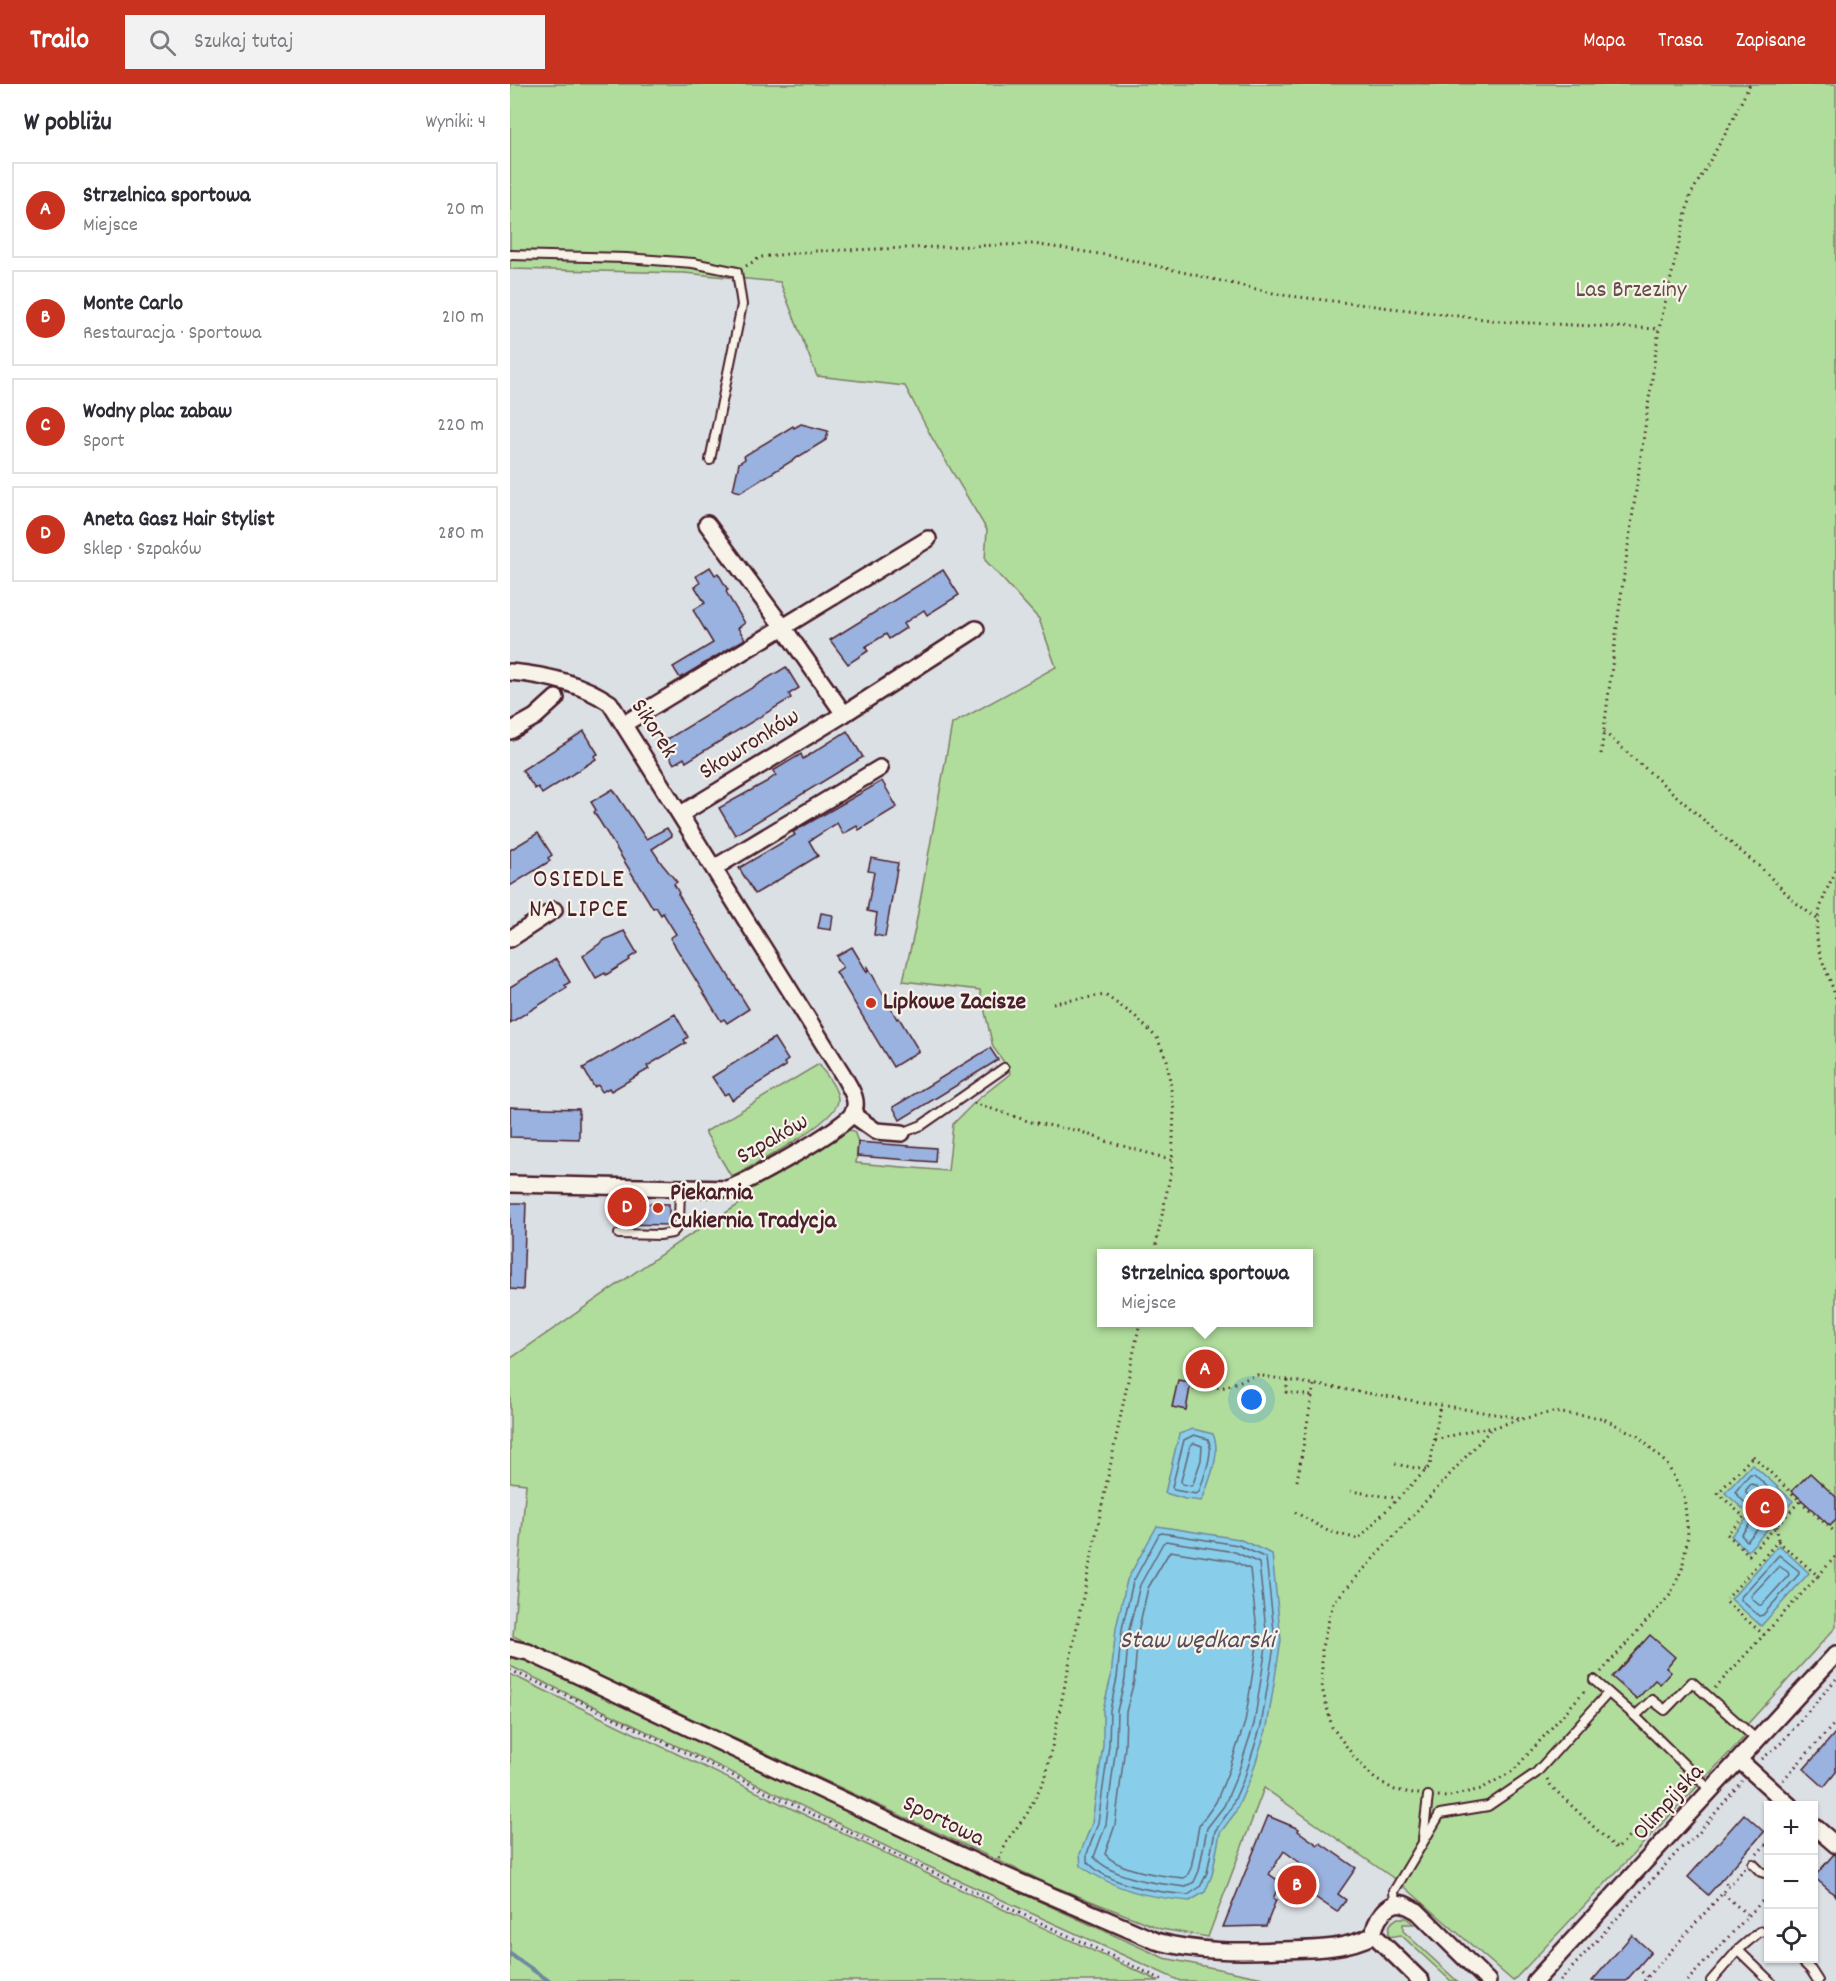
<!DOCTYPE html>
<html lang="pl">
<meta charset="utf-8">
<style>
:root{--surface:#fff;--page:#f2f2f3;--text:#2b2b33;--muted:#7c7c81;--line:#e1e1e2;--accent:#c8321e}
body{margin:0;font-family:Dekko,sans-serif;background:var(--page);color:var(--text)}
.controls{position:absolute;right:18px;bottom:18px;display:grid;overflow:hidden;border-radius:0px;box-shadow:0 2px 4px #0004}
.controls button{width:54px;height:54px;display:grid;place-items:center;padding:0;border:0;border-bottom:2px solid var(--line);background:var(--surface);color:var(--text);font:30px sans-serif}
.you{position:absolute;left:742px;top:1316px;width:21px;height:21px;margin:-15px;border:4px solid #fff;border-radius:50%;background:#1a73e8;box-shadow:0 0 0 9px #1a73e833}
.badge{display:grid;place-items:center;width:39px;height:39px;border-radius:50%;background:var(--accent);color:#fff;font-size:20px;font-weight:700}
.pin{position:absolute;translate:-50% -50%;border:3px solid #fff;box-shadow:0 2px 6px #0006}
.popup{position:absolute;left:587px;top:1165px;width:216px;height:78px;box-sizing:border-box;display:grid;place-content:center;border-radius:0px;background:var(--surface);filter:drop-shadow(0 2px 4px #0005);font-size:20px;white-space:nowrap;color:var(--muted)}
.popup b{font-size:22px;color:var(--text)}
.popup::after{content:'';position:absolute;left:50%;top:100%;margin-left:-12px;border:12px solid transparent;border-top-color:var(--surface)}
.list{margin:0;padding:0;list-style:none}
h2{display:flex;justify-content:space-between;align-items:center;height:78px;margin:0;padding:0 24px;font-size:26px}
h2 small{font-size:20px;font-weight:400;color:var(--muted)}
.list li{display:grid;grid-template-columns:39px 1fr auto;gap:18px;align-items:center;box-sizing:border-box;height:96px;margin:0 12px 12px;padding:0 12px;border:2px solid var(--line);border-radius:0px}
.list b{display:block;font-size:22px;white-space:nowrap}
.list p{margin:0;font-size:20px;white-space:nowrap;color:var(--muted)}
.list em{font-size:20px;font-style:normal;color:var(--muted)}
.icon{flex:none;width:33px;height:33px;fill:none;stroke:currentColor;stroke-width:2;stroke-linecap:round;stroke-linejoin:round}
.map{position:relative;flex:none;width:1326px;height:1897px;overflow:hidden}
header{display:flex;align-items:center;gap:36px;box-sizing:border-box;height:84px;padding:0 30px;background:var(--accent);color:#fff}
header strong{font-size:28px}
nav{display:flex;gap:33px;margin-inline-start:auto;font-size:21px}
.search{width:420px;height:54px;background:var(--page);display:flex;align-items:center;gap:15px;box-sizing:border-box;padding:0 21px;border-radius:0px;color:var(--muted);font-size:22px}
main{display:flex}
aside{flex:1;background:var(--surface)}
.map>svg:first-child{display:block}
.green{fill:#b0dd9c;stroke:#7d7e64;stroke-width:1.5;fill-rule:evenodd}
.water{fill:#88ceea;stroke:#6f889e;stroke-width:1.5}
.lines{fill:none;stroke-linecap:round;stroke-linejoin:round}
.shore{stroke:#636577;stroke-width:1.5}
.stream{stroke:#6f889e;stroke-width:4.5}
.building{fill:#99b2df;stroke:#4a1f2b;stroke-width:1.5}
.lane-casing{stroke:#4a1f2b;stroke-width:12}
.street-casing{stroke:#4a1f2b;stroke-width:20}
.path{stroke:#4a1f2b;stroke-width:3;stroke-dasharray:1.5 4.5;stroke-linecap:butt}
.lane{stroke:#f7f3e8;stroke-width:8}
.street{stroke:#f7f3e8;stroke-width:15}
.poi-dot{fill:#c8321e;stroke:#f7f3e8;stroke-width:2}
.labels{text-anchor:middle;dominant-baseline:central;stroke-width:4.5;stroke-linejoin:round;paint-order:stroke}
.park-label{font-size:24px;fill:#644e47;stroke:#f7f3e8}
.street-label{font-size:24px;fill:#4a1f2b;stroke:#f7f3e8}
.poi-label{font-size:24px;font-weight:bold;fill:#4a1f2b;stroke:#f7f3e8;text-anchor:start}
.neighbourhood-label{font-size:26px;letter-spacing:1.5px;fill:#4a1f2b;stroke:#f7f3e8}
.water-label{font-size:26px;font-style:italic;fill:#5a4b5b;stroke:#f7f3e8}
</style>
<header>
<strong>Trailo</strong>
<div class="search"><svg class="icon" aria-label="search" viewBox="0 0 24 24"><circle cx="10" cy="10" r="6"/><path d="M15 15l6 6"/></svg>Szukaj tutaj</div>
<nav><a>Mapa</a><a>Trasa</a><a>Zapisane</a></nav>
</header>
<main>
<aside>
<h2>W pobliżu<small>Wyniki: 4</small></h2>
<ul class="list">
<li><span class="badge">A</span><div><b>Strzelnica sportowa</b><p>Miejsce</p></div><em>20 m</em></li>
<li><span class="badge">B</span><div><b>Monte Carlo</b><p>Restauracja · Sportowa</p></div><em>210 m</em></li>
<li><span class="badge">C</span><div><b>Wodny plac zabaw</b><p>Sport</p></div><em>220 m</em></li>
<li><span class="badge">D</span><div><b>Aneta Gasz Hair Stylist</b><p>Sklep · Szpaków</p></div><em>280 m</em></li>
</ul>
</aside>
<div class="map">
<svg width="1326" height="1897" viewBox="0 0 1326 1897">
<rect width="100%" height="100%" fill="#dbe0e5"/>
<filter id="ink" filterUnits="userSpaceOnUse"><feTurbulence type="fractalNoise" baseFrequency=".0167" numOctaves="2"/><feDisplacementMap in="SourceGraphic" scale="12" xChannelSelector="R" yChannelSelector="G"/><feConvolveMatrix kernelMatrix="1 2 1 2 8 2 1 2 1" color-interpolation-filters="sRGB"/></filter>
<g filter="url(#ink)">
<g class="green">
<path d="M 0,0 L 1326,0 L 1326,1543 L 1233,1645 L 1238,1649 L 1003,1897 L 889,1798 L 754,1704 L 698,1853 L 651,1845 L 543,1802 L 3,1552 L 16,1400 L 0,1398 L 0,1275 L 169,1158 L 233,1118 L 229,1111 L 339,1046 L 344,1047 L 348,1058 L 346,1079 L 438,1087 L 443,1040 L 467,1016 L 500,990 L 499,985 L 483,963 L 470,906 L 393,897 L 405,845 L 442,640 L 546,583 L 529,535 L 475,476 L 477,446 L 422,354 L 395,302 L 307,292 L 270,198 L 174,189 L 0,185 ZM 592,1170 L 798,1170 L 798,1238 L 592,1238 Z"/>
<path d="M 309,980 C 315,990 328,1004 328,1016 C 329,1037 241,1083 221,1092 L 195,1048 Z"/>
<polygon points="0,1571 12,1572 511,1809 654,1874 753,1894 759,1897 670,1897 413,1780 0,1582"/>
<polygon points="0,1590 462,1811 649,1897 0,1897"/>
<path d="M 888,1834 L 896,1834 L 904,1840 L 893,1840 L 893,1847 L 947,1897 L 941,1897 L 891,1851 L 879,1853 C 878,1843 879,1839 888,1834 Z"/>
</g>
<g class="water">
<path d="M 683,1345 L 703,1350 C 712,1370 699,1396 692,1417 L 675,1415 L 655,1409 L 669,1350 Z"/>
<polygon points="1242,1380 1283,1417 1238,1467 1221,1452 1240,1431 1215,1409"/>
<path d="M 647,1442 L 729,1455 L 762,1470 L 771,1556 L 757,1643 L 741,1693 L 725,1729 L 710,1749 L 702,1791 L 695,1808 L 680,1817 C 637,1813 607,1807 571,1782 L 570,1770 L 582,1739 L 593,1661 L 593,1625 L 601,1593 L 606,1544 L 617,1496 Z"/>
<polygon points="1269,1461 1299,1489 1251,1542 1221,1515"/>
</g>
<g class="lines">
<g class="shore">
<path d="M 684,1351 L 698,1355 C 705,1367 693,1395 689,1408 L 686,1410 L 664,1406 L 662,1403 L 674,1356 Z"/>
<polygon points="684,1359 692,1362 691,1376 683,1400 681,1402 672,1400 671,1397 680,1362"/>
<polygon points="1240,1390 1244,1390 1273,1418 1237,1457 1231,1451 1244,1435 1245,1430 1225,1408"/>
<polygon points="1241,1400 1245,1401 1262,1417 1262,1420 1256,1427 1253,1426 1236,1409 1236,1406"/>
<path d="M 652,1449 L 728,1461 L 756,1474 L 765,1556 L 751,1642 L 735,1692 L 720,1726 L 705,1747 L 697,1789 L 690,1803 L 678,1811 C 647,1808 598,1802 577,1777 L 577,1770 L 588,1739 L 599,1661 L 600,1626 L 607,1594 L 612,1545 L 623,1498 L 649,1450 Z"/>
<path d="M 656,1457 L 725,1468 L 749,1479 L 757,1556 L 744,1640 L 728,1689 L 714,1722 L 697,1744 L 689,1787 L 684,1798 L 676,1803 C 649,1800 603,1795 584,1773 L 596,1740 L 606,1662 L 607,1627 L 615,1595 L 619,1546 L 630,1501 L 653,1459 Z"/>
<path d="M 660,1467 L 723,1477 L 740,1485 L 748,1555 L 735,1638 L 719,1686 L 706,1718 L 689,1742 L 681,1784 L 677,1792 L 674,1794 C 652,1792 609,1787 595,1770 L 605,1741 L 615,1663 L 616,1628 L 624,1597 L 628,1548 L 638,1504 Z"/>
<polygon points="1269,1471 1289,1487 1289,1490 1253,1531 1249,1532 1231,1516 1231,1513"/>
<polygon points="1269,1482 1278,1488 1279,1491 1252,1521 1249,1521 1242,1515 1241,1512"/>
</g>
<polyline class="stream" points="0,1870 39,1897"/>
</g>
<g class="building">
<polygon points="291,340 318,347 316,356 231,408 223,406 229,379 235,375 234,372 283,342 284,344"/>
<polygon points="200,483 205,491 208,489 218,506 216,507 220,515 235,539 228,544 235,555 170,594 163,583 203,559 183,526 195,519 185,503 190,499 186,492"/>
<polygon points="433,486 449,511 417,531 414,526 393,540 396,544 379,555 376,550 355,563 358,567 338,580 320,556"/>
<polygon points="276,583 289,604 279,610 281,614 176,678 174,674 164,680 151,659"/>
<polygon points="74,647 88,670 84,672 86,675 32,710 28,703 25,705 12,686"/>
<polygon points="337,647 353,673 225,751 209,724 256,698 266,691 263,687 291,670 293,675"/>
<polygon points="372,697 387,723 349,746 347,742 333,750 327,739 299,757 308,772 245,810 229,784 285,751 283,748"/>
<polygon points="103,705 136,755 157,744 162,752 142,765 152,780 167,798 164,800 169,809 168,810 239,925 217,939 214,935 211,937 160,854 166,850 153,829 151,831 146,823 143,824 84,728 86,726 81,718"/>
<polygon points="28,749 42,771 38,774 40,777 0,802 0,766"/>
<polygon points="361,774 388,779 375,853 364,851 367,829 357,827 364,788 358,787"/>
<polygon points="311,829 323,831 321,846 308,844"/>
<polygon points="114,847 127,869 119,874 120,876 96,891 95,889 86,894 73,872 96,855"/>
<polygon points="342,863 357,888 358,883 387,935 389,934 409,967 383,983 326,888 333,883 326,872"/>
<polygon points="46,875 60,898 55,901 57,904 0,939 0,903"/>
<polygon points="165,930 178,953 174,956 176,959 137,982 139,985 101,1007 99,1004 92,1008 88,1001 84,1003 73,984"/>
<polygon points="264,954 278,976 274,979 276,982 222,1016 218,1009 214,1011 202,993"/>
<polygon points="480,964 488,976 390,1036 383,1023"/>
<polygon points="0,1023 69,1025 69,1055 0,1053"/>
<polygon points="348,1058 426,1064 425,1078 347,1072"/>
<polygon points="0,1119 16,1119 13,1206 0,1205"/>
<polygon points="110,1119 159,1120 159,1141 110,1140"/>
<polygon points="679,1274 713,1280 710,1295 676,1289"/>
<polygon points="668,1296 681,1298 676,1326 662,1323"/>
<polygon points="1300,1389 1326,1413 1326,1436 1320,1442 1282,1407"/>
<polygon points="1140,1551 1165,1573 1156,1584 1161,1588 1150,1600 1145,1596 1127,1615 1102,1593"/>
<polygon points="1326,1648 1326,1688 1314,1703 1294,1685"/>
<polygon points="1234,1730 1254,1748 1198,1811 1178,1793"/>
<polygon points="758,1732 789,1745 788,1747 808,1761 810,1759 846,1784 828,1810 836,1816 827,1828 802,1811 807,1802 789,1789 794,1782 774,1767 759,1790 770,1798 763,1815 766,1816 756,1842 713,1843"/>
<polygon points="1324,1770 1326,1771 1326,1812 1304,1793"/>
<polygon points="1122,1851 1141,1868 1116,1897 1082,1897"/>
</g>
<g class="lines">
<g class="lane-casing">
<g id="lane">
<polyline points="0,171 116,174 183,179 227,188 232,221 200,376"/>
<polyline points="392,1049 412,1041 494,984"/>
<polyline points="109,1150 150,1151 162,1149 165,1146 169,1137 170,1105"/>
<polyline points="1084,1596 1125,1632 1201,1707"/>
<polyline points="1125,1632 1142,1616 1155,1626 1182,1598 1247,1656"/>
<polyline points="913,1755 918,1712"/>
<polyline points="1243,1780 1251,1788 1258,1790"/>
<polyline points="885,1821 884,1807 930,1730 978,1722 1026,1689 1098,1609"/>
<polyline points="1228,1866 1260,1897"/>
<polyline points="1289,1874 1301,1886 1308,1897"/>
<polyline points="1201,1897 1228,1866 1249,1848 1253,1847 1258,1849"/>
</g>
</g>
<g class="street-casing">
<g id="street">
<path d="M 0,588 C 35,591 71,599 100,619 L 333,991 C 339,1003 350,1016 343,1029 C 335,1044 237,1099 217,1105 L 0,1100"/>
<polyline points="334,630 466,545"/>
<polyline points="114,640 418,455"/>
<polyline points="0,647 25,633 46,614"/>
<polyline points="171,730 334,630 273,543 197,440"/>
<polyline points="204,784 370,684"/>
<polyline points="0,855 44,826"/>
<polyline points="342,1030 366,1047 392,1049"/>
<path d="M 0,1564 L 18,1568 L 484,1787 L 646,1857 C 686,1868 728,1868 770,1866 C 803,1865 834,1866 864,1851"/>
<polyline points="1229,1676 1280,1722"/>
<polyline points="1304,1742 1326,1761"/>
<path d="M 911,1897 L 864,1851 C 863,1839 878,1816 893,1820 C 897,1821 902,1825 907,1827 L 978,1897"/>
<polyline points="1025,1897 1326,1570"/>
</g>
</g>
<g class="path">
<polyline points="236,182 251,173 305,167 523,160 603,172 772,211 999,238 1149,245"/>
<polyline points="1094,648 1205,746 1250,783 1285,818 1307,835"/>
<polyline points="1091,670 1109,526 1149,245 1180,112 1219,43 1240,0"/>
<path d="M 1326,787 C 1313,811 1302,839 1309,867 C 1314,883 1322,899 1326,915"/>
<polyline points="543,919 595,911 625,932 647,954 657,976 664,1026 662,1083 644,1170"/>
<polyline points="464,1019 521,1038 569,1047 599,1058 662,1076"/>
<polyline points="778,1296 776,1308 801,1312"/>
<polyline points="683,1305 714,1303 747,1291 1009,1334"/>
<polyline points="925,1356 968,1345 982,1344 1011,1335 1043,1328 1092,1334 1128,1352 1157,1380 1174,1412 1178,1451 1172,1485 1160,1511 1091,1588"/>
<polygon points="1243,1372 1290,1417 1239,1471 1217,1450 1234,1433 1208,1409"/>
<polyline points="885,1380 916,1386"/>
<polyline points="787,1397 804,1301"/>
<polyline points="840,1407 887,1414"/>
<polyline points="1290,1417 1326,1449"/>
<polyline points="785,1428 818,1447 848,1455 920,1382 930,1321"/>
<polyline points="1267,1442 1268,1457"/>
<polyline points="1308,1492 1326,1472"/>
<polyline points="0,1586 67,1616 405,1780 655,1897"/>
<polyline points="1205,1604 1308,1492 1268,1457 1215,1517 1254,1551"/>
<polyline points="1252,1675 1271,1659 1326,1595"/>
<path d="M 1037,1695 L 1041,1702 L 1107,1765 C 1130,1742 1152,1719 1180,1701"/>
<polyline points="1273,1696 1326,1638"/>
<polyline points="909,1710 885,1706 865,1695 845,1674 822,1643 812,1604 812,1563 823,1519 982,1344"/>
<polyline points="928,1712 936,1713 971,1705 1003,1687 1077,1604"/>
<polyline points="1247,1770 1255,1761 1258,1763"/>
<polyline points="489,1775 498,1755 517,1730 536,1692 630,1238"/>
<polyline points="1211,1795 1219,1802"/>
<polyline points="1213,1810 1239,1832"/>
<polyline points="1127,1884 1138,1893"/>
<polyline points="1050,1897 1170,1765 1187,1751 1232,1697"/>
<polyline points="1134,1897 1235,1784"/>
<polyline points="1177,1897 1258,1811"/>
</g>
<use href="#lane" class="lane"/>
<use href="#street" class="street"/>
</g>
</g>
<g class="poi-dot">
<circle cx="361" cy="919" r="6"/>
<circle cx="148" cy="1124" r="6"/>
</g>
<g class="labels">
<g class="park-label">
<text x="1121" y="207">Las Brzeziny</text>
</g>
<g class="street-label">
<text transform="translate(143 645) rotate(57)">Sikorek</text>
<text transform="translate(240 661) rotate(-32)">Skowronków</text>
<text transform="translate(263 1056) rotate(-30)">Szpaków</text>
<text transform="translate(1159 1719) rotate(-48)">Olimpijska</text>
<text transform="translate(433 1738) rotate(26)">Sportowa</text>
</g>
<g class="poi-label">
<text x="373" y="919">Lipkowe Zacisze</text>
<text x="160" y="1110">Piekarnia<tspan x="160" dy="28">Cukiernia Tradycja</tspan></text>
</g>
<g class="neighbourhood-label">
<text x="69" y="796">OSIEDLE<tspan x="69" dy="30">NA LIPCE</tspan></text>
</g>
<g class="water-label">
<text x="687" y="1557">Staw wędkarski</text>
</g>
</g>
</svg>
<div class="controls">
<button>+</button>
<button>−</button>
<button><svg class="icon" aria-label="locate" viewBox="0 0 24 24"><circle cx="12" cy="12" r="6"/><path d="M12 2v4M12 18v4M2 12h4M18 12h4"/></svg></button>
</div>
<div class="you"></div>
<div class="pin badge" style="left:695px;top:1285px">A</div>
<div class="popup"><b>Strzelnica sportowa</b>Miejsce</div>
<div class="pin badge" style="left:787px;top:1801px">B</div>
<div class="pin badge" style="left:1255px;top:1424px">C</div>
<div class="pin badge" style="left:117px;top:1123px">D</div>
</div>
</main>
